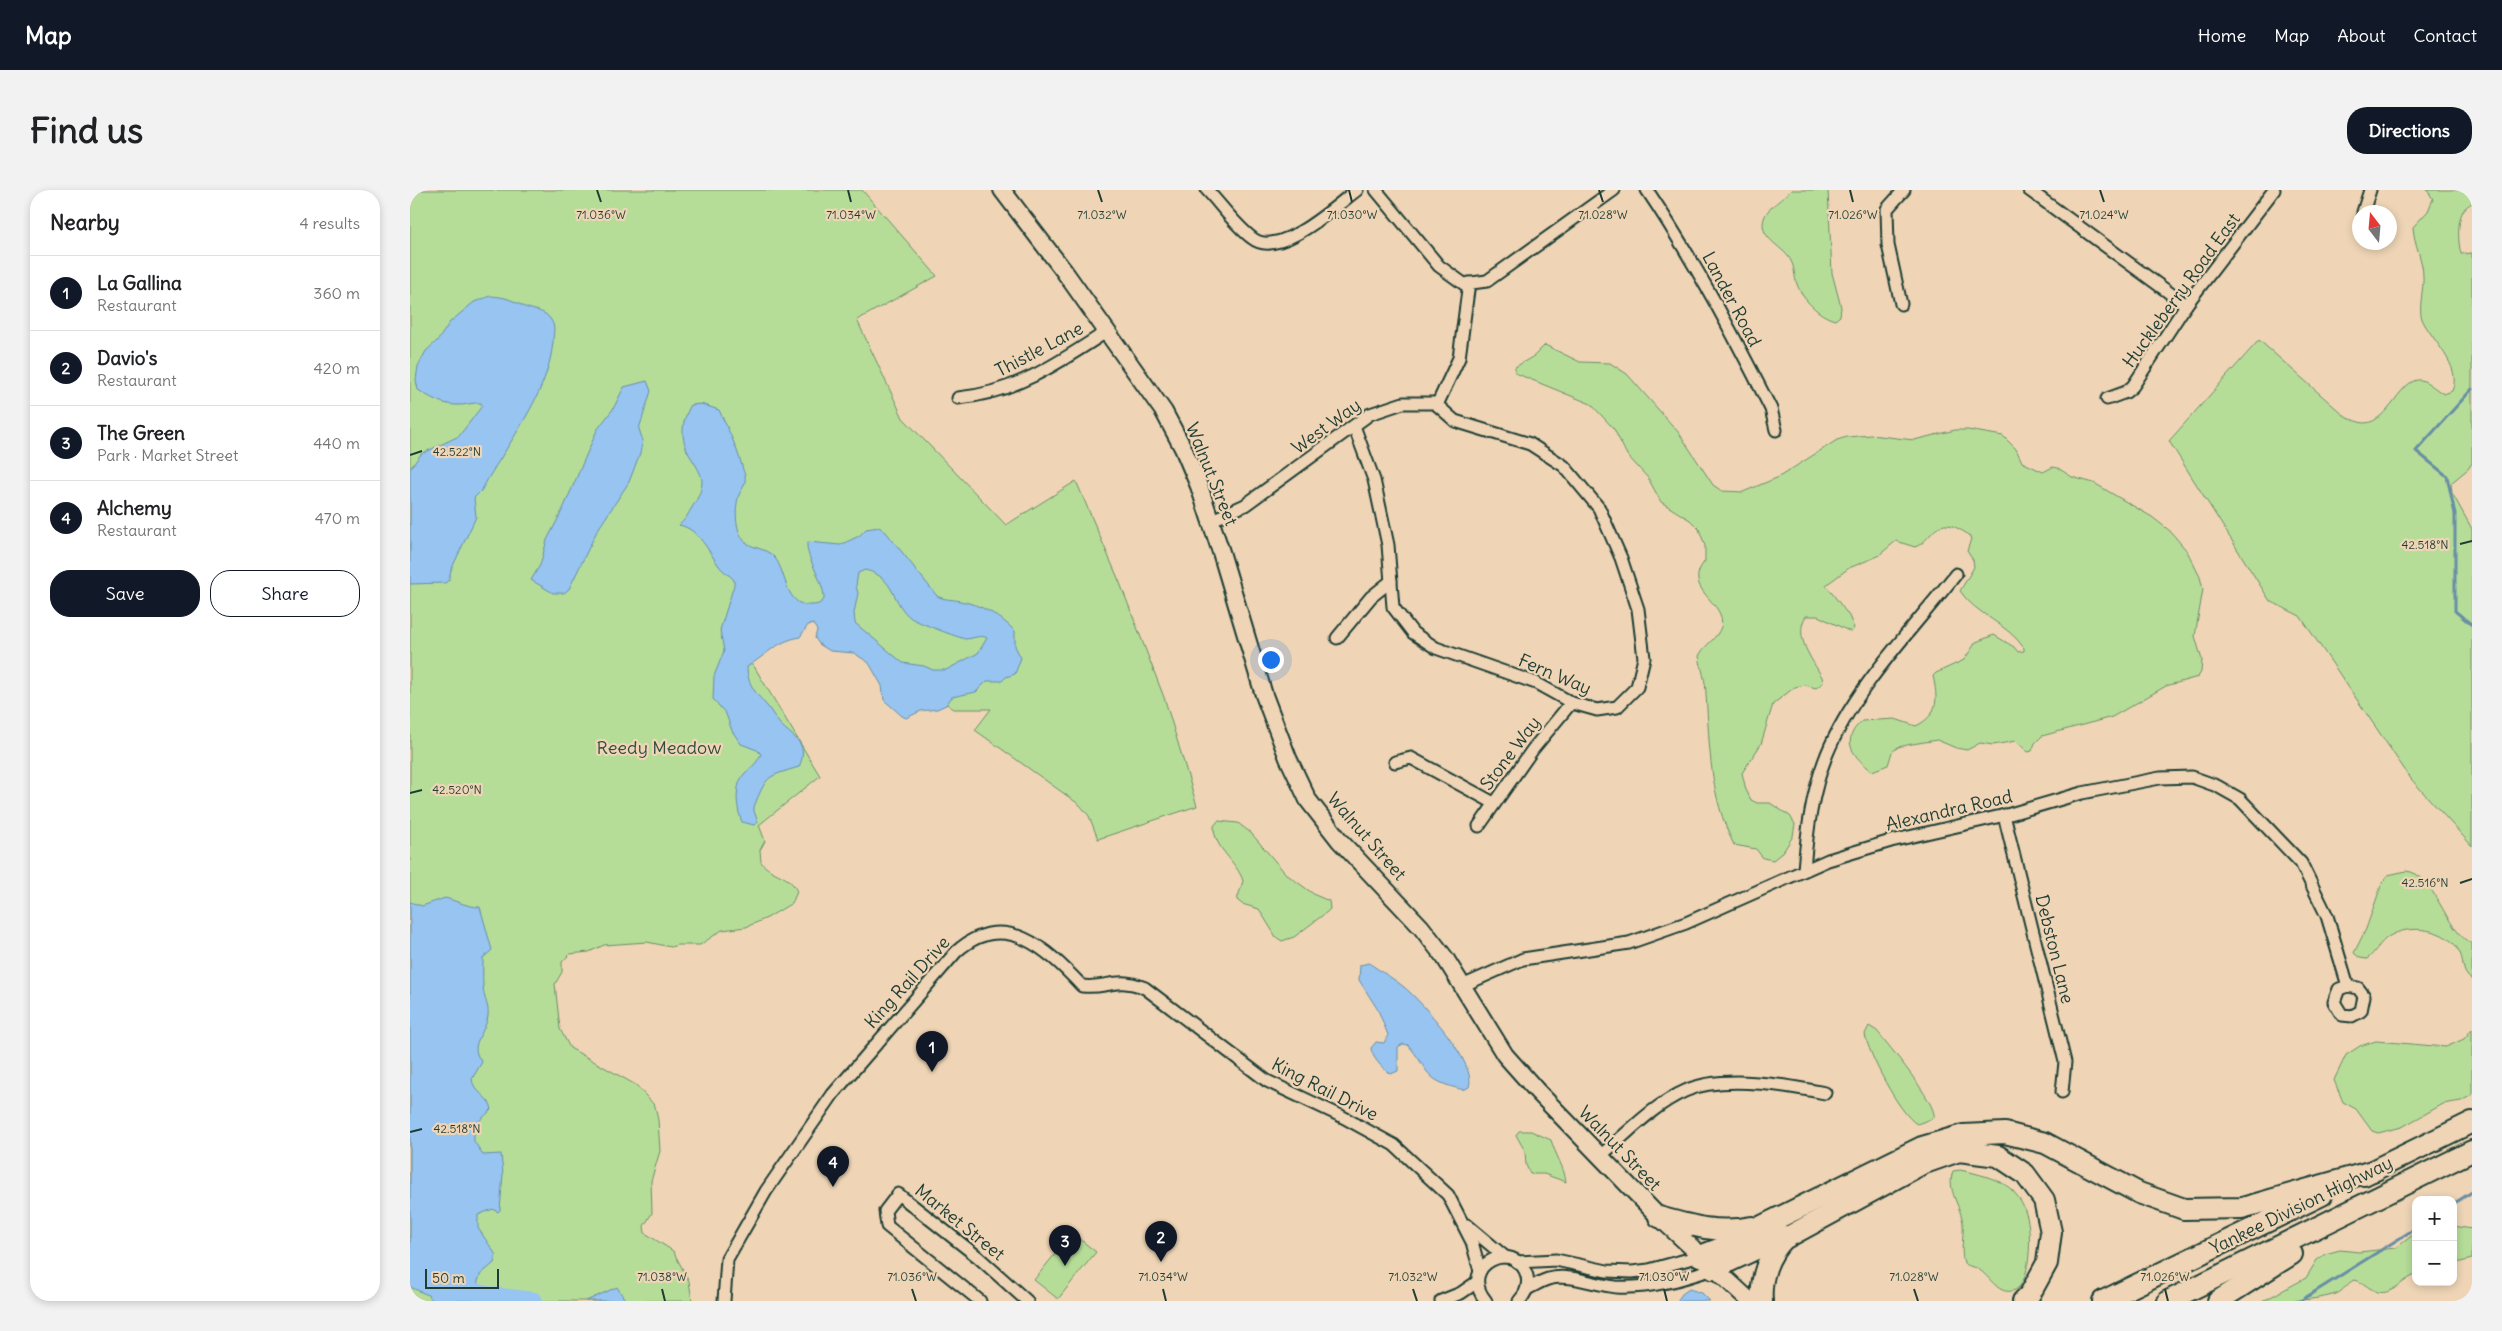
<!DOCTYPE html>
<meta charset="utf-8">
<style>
:root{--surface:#fff;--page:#f2f2f2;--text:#202124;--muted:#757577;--line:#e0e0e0;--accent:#111827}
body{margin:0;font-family:Delius,sans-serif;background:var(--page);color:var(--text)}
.controls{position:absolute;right:15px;bottom:15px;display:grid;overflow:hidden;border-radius:10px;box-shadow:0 2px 8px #0003}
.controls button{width:45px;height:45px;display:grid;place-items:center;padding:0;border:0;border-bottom:1px solid var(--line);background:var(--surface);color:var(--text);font:25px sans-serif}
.compass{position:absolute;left:1942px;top:15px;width:45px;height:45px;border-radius:50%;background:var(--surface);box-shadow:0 2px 8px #0003;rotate:344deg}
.scale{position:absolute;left:15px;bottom:12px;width:74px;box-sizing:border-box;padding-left:5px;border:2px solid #1f3d34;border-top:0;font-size:14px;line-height:18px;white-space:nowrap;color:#1f3d34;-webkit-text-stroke:4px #efd5b6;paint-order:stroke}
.you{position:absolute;left:860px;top:469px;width:18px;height:18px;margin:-12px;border:4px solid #fff;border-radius:50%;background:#1a73e8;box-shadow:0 0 0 8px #1a73e833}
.badge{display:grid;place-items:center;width:32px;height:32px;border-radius:50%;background:var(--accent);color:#fff;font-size:16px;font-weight:700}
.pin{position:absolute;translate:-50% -41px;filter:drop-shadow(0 1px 2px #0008)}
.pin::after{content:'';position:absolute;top:26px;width:18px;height:15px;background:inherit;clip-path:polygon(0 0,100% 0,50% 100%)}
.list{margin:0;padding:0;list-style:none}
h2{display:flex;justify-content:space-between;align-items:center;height:65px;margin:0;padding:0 20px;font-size:21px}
h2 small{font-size:16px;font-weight:400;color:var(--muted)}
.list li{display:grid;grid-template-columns:32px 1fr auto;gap:15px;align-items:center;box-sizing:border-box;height:75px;padding:0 20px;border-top:1px solid var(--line)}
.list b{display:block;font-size:19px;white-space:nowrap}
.list p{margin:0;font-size:16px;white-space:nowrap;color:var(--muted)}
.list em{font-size:16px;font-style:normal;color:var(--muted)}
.actions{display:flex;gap:10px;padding:15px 20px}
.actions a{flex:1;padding:11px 0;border:1px solid var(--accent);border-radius:20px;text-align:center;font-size:18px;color:var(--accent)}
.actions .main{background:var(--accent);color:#fff}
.map{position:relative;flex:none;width:2062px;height:1111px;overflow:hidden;border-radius:20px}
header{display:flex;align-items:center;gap:30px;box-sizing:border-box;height:70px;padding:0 25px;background:var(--accent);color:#fff}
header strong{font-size:24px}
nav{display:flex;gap:28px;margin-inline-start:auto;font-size:18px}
.intro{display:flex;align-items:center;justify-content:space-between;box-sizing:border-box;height:120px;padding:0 30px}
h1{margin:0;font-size:35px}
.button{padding:12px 22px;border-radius:20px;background:var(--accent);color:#fff;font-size:18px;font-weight:700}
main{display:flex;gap:30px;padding:0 30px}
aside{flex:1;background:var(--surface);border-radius:20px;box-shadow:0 2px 8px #0003}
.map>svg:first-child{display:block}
.green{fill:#b6dd98;stroke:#6a8d66}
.water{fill:#97c4f1;stroke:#678ea5;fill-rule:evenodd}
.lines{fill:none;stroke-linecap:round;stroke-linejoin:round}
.stream{stroke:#678ea5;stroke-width:3}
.river{stroke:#97c4f1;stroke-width:18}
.minor-casing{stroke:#1f3d34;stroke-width:15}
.secondary-casing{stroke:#1f3d34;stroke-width:20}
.motorway-casing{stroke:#1f3d34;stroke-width:24}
.minor{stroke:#efd5b6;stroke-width:11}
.secondary{stroke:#efd5b6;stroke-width:16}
.motorway{stroke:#efd5b6;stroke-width:20}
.ticks{fill:none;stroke:#1f3d34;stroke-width:2}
.labels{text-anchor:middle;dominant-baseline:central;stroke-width:4.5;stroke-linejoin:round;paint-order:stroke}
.street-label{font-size:18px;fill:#1f3d34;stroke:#efd5b6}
.park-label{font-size:18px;fill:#2e4d3e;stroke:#efd5b6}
.ticks-label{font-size:12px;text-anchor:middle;fill:#1f3d34;stroke:#efd5b6;stroke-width:4.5;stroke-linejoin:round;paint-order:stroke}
</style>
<header>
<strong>Map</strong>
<nav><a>Home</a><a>Map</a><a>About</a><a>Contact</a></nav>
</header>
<div class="intro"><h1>Find us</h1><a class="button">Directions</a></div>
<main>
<aside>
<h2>Nearby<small>4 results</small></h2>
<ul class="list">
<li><span class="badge">1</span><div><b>La Gallina</b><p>Restaurant</p></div><em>360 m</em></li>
<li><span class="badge">2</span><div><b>Davio's</b><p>Restaurant</p></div><em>420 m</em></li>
<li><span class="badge">3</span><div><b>The Green</b><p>Park · Market Street</p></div><em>440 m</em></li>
<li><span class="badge">4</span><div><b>Alchemy</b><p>Restaurant</p></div><em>470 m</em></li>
</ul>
<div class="actions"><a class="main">Save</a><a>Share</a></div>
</aside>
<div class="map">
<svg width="2062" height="1111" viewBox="0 0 2062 1111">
<rect width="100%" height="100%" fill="#efd5b6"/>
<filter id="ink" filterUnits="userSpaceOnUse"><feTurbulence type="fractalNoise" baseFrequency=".02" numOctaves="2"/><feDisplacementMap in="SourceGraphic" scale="10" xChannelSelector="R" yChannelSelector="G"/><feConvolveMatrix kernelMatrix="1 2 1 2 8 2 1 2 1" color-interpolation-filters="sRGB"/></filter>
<g filter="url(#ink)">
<g class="green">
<path d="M 0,0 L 452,0 L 527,86 L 447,130 L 493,228 L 596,335 L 666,291 L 710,393 L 755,510 L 787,616 L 688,649 L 679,626 L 670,615 L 565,540 L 581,519 L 544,519 L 417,433 L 382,431 L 342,473 L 410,586 L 349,635 L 355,651 L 350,660 L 351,672 C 361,686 381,684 387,702 L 382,713 L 357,728 L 336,737 L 312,740 L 290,755 L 267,755 L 261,757 L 237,752 L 194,755 L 179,762 L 160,764 L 152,772 L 152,782 L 145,794 L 150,839 L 160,858 L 226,895 L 245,916 L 248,930 L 250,961 L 241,991 L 242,1023 L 234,1036 L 235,1043 L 263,1061 L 279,1091 L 282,1111 L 0,1111 Z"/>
<path d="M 1381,0 L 1418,0 L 1422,83 L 1431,117 L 1430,126 L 1425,130 C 1409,126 1392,109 1387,94 C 1384,87 1385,78 1381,71 C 1375,58 1354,51 1353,35 C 1353,18 1371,12 1381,0 Z"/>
<path d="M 2017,0 L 2062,0 L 2062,13 C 2059,15 2055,17 2053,21 C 2047,31 2048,53 2051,64 L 2062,63 L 2062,273 L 2058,279 L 2041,293 L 2042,303 L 2062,339 L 2062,656 L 2001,589 L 1890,426 L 1860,411 L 1759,251 L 1849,150 L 1937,228 C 1943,229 1948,233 1955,233 C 1979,232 1991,187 2011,190 C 2019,192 2026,200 2034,204 L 2042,201 C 2053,176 2021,150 2012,129 C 2008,119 2014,98 2013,86 C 2013,70 2004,54 2003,37 L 2018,21 L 2023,9 Z"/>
<path d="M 1135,155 L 1170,172 L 1200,173 L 1217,184 L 1269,243 L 1303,295 L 1312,301 L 1333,302 L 1369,287 L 1427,250 L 1437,247 L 1461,245 L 1504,250 L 1545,240 L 1558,240 L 1593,246 L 1606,259 L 1612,272 L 1633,282 L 1643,277 L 1648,278 L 1662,287 L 1684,293 L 1742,327 L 1760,341 L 1777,361 L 1790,387 L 1793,399 L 1785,446 L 1792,470 L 1791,482 L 1788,487 L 1756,496 L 1702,527 L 1632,546 L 1625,553 L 1622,561 L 1618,562 L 1606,551 L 1583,555 L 1570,553 L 1557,560 L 1546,558 L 1527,550 L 1502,554 L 1488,557 L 1482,562 L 1478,575 L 1462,581 C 1444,567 1429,551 1452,531 L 1485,529 L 1506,536 C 1529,525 1528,508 1523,486 L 1526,483 L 1554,470 L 1566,452 L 1584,445 L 1604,457 L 1608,462 L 1614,461 L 1614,458 C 1597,433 1566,425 1550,401 L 1564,377 L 1563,370 L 1557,361 L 1561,349 C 1559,344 1554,342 1549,339 C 1525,325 1522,351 1505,357 L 1486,351 L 1468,366 L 1439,378 L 1416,395 L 1439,426 L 1444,438 L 1441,442 L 1408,426 L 1396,426 C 1383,446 1402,469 1412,487 L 1413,493 L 1406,498 L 1395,495 L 1385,497 L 1363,514 L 1351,554 L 1332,583 L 1336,600 L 1341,610 L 1347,613 L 1360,613 L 1380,626 L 1385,634 L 1383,646 L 1373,662 L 1363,670 L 1353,668 L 1346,659 L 1324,655 C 1299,604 1300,559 1296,504 C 1296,491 1291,478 1289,466 C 1294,455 1307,449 1311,437 C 1318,412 1270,400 1295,371 L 1295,356 L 1289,339 L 1280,330 L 1251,312 L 1238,288 L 1217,265 L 1204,239 L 1181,214 L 1105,183 L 1105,177 L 1124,166 Z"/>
<path d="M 808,631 L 828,633 L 841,643 L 876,684 L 905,705 L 919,711 L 920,719 L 917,722 L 884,747 L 872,751 L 866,747 L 849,719 L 832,714 L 827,710 L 833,691 C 827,671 803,658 804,636 Z"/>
<path d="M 1996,681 C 2025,683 2034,740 2062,754 L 2062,790 C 2051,782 2055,775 2050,763 C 2039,738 1999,733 1978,747 C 1970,752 1965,763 1957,769 L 1950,768 L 1944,763 L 1956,739 L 1972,693 L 1978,685 Z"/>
<path d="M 1459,836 L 1467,841 C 1478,855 1528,914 1524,928 L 1507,934 C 1490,925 1458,863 1455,844 Z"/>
<polygon points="2062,839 2062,905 2051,911 2033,914 1992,937 1968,943 1962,941 1946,919 1933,912 1924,890 1936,865 1950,856 1966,851 2036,857 2054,849"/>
<path d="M 1109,941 L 1121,941 L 1141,950 C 1145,964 1155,979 1156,992 L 1134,984 L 1120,984 L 1116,975 L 1115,961 L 1106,945 Z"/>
<path d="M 1550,980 C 1565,983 1592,989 1603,1001 C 1608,1006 1614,1016 1616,1024 C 1622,1039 1622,1098 1602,1101 C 1587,1104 1580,1086 1568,1079 C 1563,1076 1559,1077 1554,1073 C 1550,1060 1554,1047 1553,1034 C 1551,1015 1536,1001 1543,981 Z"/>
<path d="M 2006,1036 L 2006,1085 C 1992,1089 1981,1108 1965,1101 C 1958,1098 1952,1091 1944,1090 C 1937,1093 1934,1101 1926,1104 C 1903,1111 1877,1111 1853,1111 L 1896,1088 L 1907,1070 L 1915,1064 L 1930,1060 L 1949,1062 L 1986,1058 L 2004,1044 Z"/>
<polygon points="2043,1036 2062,1039 2062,1069 2043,1074"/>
<polygon points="662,1043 686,1062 648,1109 624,1090"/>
</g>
<g class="water">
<path d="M 80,106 C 96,107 100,109 115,117 C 125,121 135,120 141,130 C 146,137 143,144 143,152 C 138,206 96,255 71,301 L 64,308 L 66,327 L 41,380 L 39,390 L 35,393 L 0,394 L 0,279 L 11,264 L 49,246 L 72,216 L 71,213 C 62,212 55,216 46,215 C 33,215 19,207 8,200 L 6,190 L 8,176 L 16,161 L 28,150 L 40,132 L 64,112 Z"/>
<polygon points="237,191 241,201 229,239 233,251 230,263 219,292 187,341 159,399 154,403 143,403 121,390 130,375 137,350 153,319 187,240 203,219 214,197"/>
<path d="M 291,214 L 309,220 C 318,239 326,255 332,276 C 333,281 336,285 335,291 C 335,296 331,300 329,305 C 325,316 325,335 331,346 C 337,360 356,356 365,368 C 377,383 375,417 401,415 C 407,415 411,414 414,409 C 415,392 392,362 398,352 L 430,355 L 449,346 L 456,339 L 469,337 L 476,342 L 527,406 C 534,410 543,409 550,411 C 572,415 589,425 605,441 L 605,456 L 611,468 L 605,484 L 596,487 L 592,491 L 577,491 L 566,502 L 542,507 L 536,515 L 527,519 L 511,521 L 496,528 L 492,526 L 474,510 L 472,496 L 459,473 L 444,463 L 420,461 L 409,454 L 405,448 L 407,440 L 403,434 L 398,435 L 390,447 C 367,451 356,465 337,477 C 337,495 347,504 358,517 C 362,522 365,528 369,533 C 383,548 400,552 389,577 C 357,587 357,584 344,617 L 344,621 L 348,632 L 344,635 L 332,632 C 326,618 324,594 335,583 C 342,577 347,573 351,564 L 347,560 L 331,554 L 322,541 L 316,524 L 303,509 L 304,486 L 314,461 L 310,440 L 324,395 L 324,390 C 319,384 313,382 309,376 C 298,361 289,339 269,335 C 275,330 277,326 281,319 C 286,311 292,302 292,291 C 291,282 285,274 280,266 C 270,250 271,231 281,215 ZM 455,380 C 486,387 481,413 501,428 C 506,432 550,448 555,449 C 563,449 571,444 577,448 L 568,463 L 536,480 L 523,480 L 514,476 L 493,473 L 445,433 L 444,423 L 448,403 L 446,396 L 448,383 Z"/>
<path d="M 35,708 C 47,711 58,717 70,717 L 82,760 L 73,768 C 73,780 72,793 74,804 C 76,812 79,818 78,826 C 75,845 57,855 72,872 L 62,889 C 63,902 80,907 82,919 L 64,936 L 64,951 L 73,965 L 91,964 L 93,984 L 90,1020 L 88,1022 L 83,1019 L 68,1025 L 68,1038 L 86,1065 L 84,1073 L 70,1085 L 64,1105 L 75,1111 L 23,1111 L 18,1105 L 0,1097 L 0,712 L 12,716 Z"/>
<path d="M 959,773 C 970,781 983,788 994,797 C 1012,812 1068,874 1059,897 C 1053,901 1050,899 1043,897 C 1013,889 1017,876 998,855 L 993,854 L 988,857 L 988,881 L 981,884 C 973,880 961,866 961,858 L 966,852 L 974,853 L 978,845 L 968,820 L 949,790 L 950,775 Z"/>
<polygon points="207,1097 216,1111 176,1111"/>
<polygon points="1279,1099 1292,1103 1300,1111 1267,1111 1272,1104"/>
</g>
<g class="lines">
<g class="stream">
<polyline points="0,6 3,0"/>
<polyline points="2062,199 2006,261 2037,286 2045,324 2045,421 2062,435"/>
<polyline points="2043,1014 2062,1002"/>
<polyline points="1890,1111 2006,1038"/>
</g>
<polyline class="river" points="0,1082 76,1105 124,1111"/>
<g class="minor-casing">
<g id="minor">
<path d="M 797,0 C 811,15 825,35 842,48 C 869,70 925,16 947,0"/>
<polyline points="966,0 1029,76 1054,94 1077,91 1204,0"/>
<path d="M 1237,0 C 1284,70 1323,144 1361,219 L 1366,240"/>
<polyline points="1619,0 1776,115"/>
<polyline points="1953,22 1960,0"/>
<polyline points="1491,114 1478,55 1477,19 1494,0"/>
<path d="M 548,208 C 605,203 650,172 696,142"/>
<polyline points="1697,209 1716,202 1723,196 1776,115 1864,0"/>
<polyline points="944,236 964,290 978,355 983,417 1003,443 1026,458 1126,493 1162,513 1187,520 1207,517 1227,497 1234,468 1228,419 1211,368 1189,318 1154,276 1120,254 1045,231 1027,215"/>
<polyline points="800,331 835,315 960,224 993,213 1024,213 1027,215 1049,168 1059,93"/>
<polyline points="927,448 961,407 981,391"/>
<polyline points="985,572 1001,568 1084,613"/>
<polyline points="1594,625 1655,872 1652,902"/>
<polyline points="1069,636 1123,559 1161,513"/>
<path d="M 1394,680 C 1397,641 1402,601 1417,564 C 1444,498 1502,440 1546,384"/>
<polyline points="1052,796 1113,769 1219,753 1276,733 1418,670 1481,651 1600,624 1672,603 1750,588 1782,587 1807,596 1830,609 1891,673 1917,726 1938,796 1948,798 1954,806 1951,821 1942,826 1932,825 1924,812 1929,799 1938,796"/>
<path d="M 1190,966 C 1217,944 1243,915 1275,901 C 1312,884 1376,895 1415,903"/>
<polyline points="1057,1035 1095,1067"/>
<polyline points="1107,1072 1146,1070 1197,1081 1222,1082 1239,1080 1290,1066"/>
<path d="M 1117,1099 C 1124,1096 1131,1091 1138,1089 C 1161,1083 1183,1095 1206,1097 C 1240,1099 1272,1089 1303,1079"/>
<path d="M 314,1111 L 317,1069 L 356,1001 L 423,904 L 546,762 C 594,718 637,759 672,796 C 699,799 704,786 735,798 L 857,891 L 931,926 L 984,955 L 1038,1005 L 1062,1052 L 1070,1081"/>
<polyline points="570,1111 477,1036 475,1021 488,1004 568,1067 617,1111"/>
<polyline points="1031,1111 1051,1103 1067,1092"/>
<path d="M 1076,1111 C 1046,1075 1106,1047 1117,1086 C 1119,1096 1116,1104 1109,1111"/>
</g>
</g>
<g class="secondary-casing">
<polyline id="secondary" points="592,0 654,81 754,222 773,258 789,296 811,362 854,505 878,568 898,610 930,651 1011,737 1035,768 1095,865 1127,901 1249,1027 1340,1111"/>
</g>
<g class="motorway-casing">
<g id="motorway">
<polyline points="1954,985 2062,932"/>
<path d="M 1249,1027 C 1281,1036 1309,1044 1342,1037"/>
<polyline points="1290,1066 1319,1055 1354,1035 1512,957 1553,945 1595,943 1635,953 1729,1003 1774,1019 1832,1018 1966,980"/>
<polyline points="1303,1079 1374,1046"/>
<path d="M 1352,1111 C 1350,1088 1358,1065 1374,1049 L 1512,974 L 1549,961 L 1588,966 L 1615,984 L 1634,1010 L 1641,1042 L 1637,1073 L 1620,1104 L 1613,1111"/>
<polyline points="1693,1111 1912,1005"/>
<polyline points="1758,1111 2062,961"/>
<polyline points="1808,1111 1882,1064"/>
</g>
</g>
<use href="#minor" class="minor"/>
<use href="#secondary" class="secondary"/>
<use href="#motorway" class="motorway"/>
</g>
</g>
<path class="ticks" d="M 187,0 L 191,12M 438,0 L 441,12M 688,0 L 692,12M 939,0 L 942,12M 1189,0 L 1193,12M 1440,0 L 1443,12M 1690,0 L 1694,12M 0,265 L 12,261M 2050,354 L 2062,351M 0,603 L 12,600M 2050,693 L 2062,689M 0,942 L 12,939M 252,1099 L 255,1111M 502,1099 L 506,1111M 753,1099 L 756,1111M 1003,1099 L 1007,1111M 1254,1099 L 1257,1111M 1504,1099 L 1508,1111M 1755,1099 L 1758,1111"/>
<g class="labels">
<g class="street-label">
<text transform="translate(1771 100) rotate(-54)">Huckleberry Road East</text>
<text transform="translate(1322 109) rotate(62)">Lander Road</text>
<text transform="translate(629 159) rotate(-28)">Thistle Lane</text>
<text transform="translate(916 236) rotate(-36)">West Way</text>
<text transform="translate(802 284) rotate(68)">Walnut Street</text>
<text transform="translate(1145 484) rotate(23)">Fern Way</text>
<text transform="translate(1100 563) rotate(-53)">Stone Way</text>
<text transform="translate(1539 620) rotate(-13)">Alexandra Road</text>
<text transform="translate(957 646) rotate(49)">Walnut Street</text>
<text transform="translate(1645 759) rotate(76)">Debston Lane</text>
<text transform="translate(497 792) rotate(-48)">King Rail Drive</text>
<text transform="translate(915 899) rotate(27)">King Rail Drive</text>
<text transform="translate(1210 958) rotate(46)">Walnut Street</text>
<text transform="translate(1891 1015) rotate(-26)">Yankee Division Highway</text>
<text transform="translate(550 1032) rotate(39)">Market Street</text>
</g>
<g class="park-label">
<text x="249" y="557">Reedy Meadow</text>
</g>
</g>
<g class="ticks-label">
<text x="191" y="29">71.036°W</text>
<text x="441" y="29">71.034°W</text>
<text x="692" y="29">71.032°W</text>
<text x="942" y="29">71.030°W</text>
<text x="1193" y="29">71.028°W</text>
<text x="1443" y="29">71.026°W</text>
<text x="1694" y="29">71.024°W</text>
<text x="47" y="266">42.522°N</text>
<text x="2015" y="359">42.518°N</text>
<text x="47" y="604">42.520°N</text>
<text x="2015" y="697">42.516°N</text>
<text x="47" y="943">42.518°N</text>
<text x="252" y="1091">71.038°W</text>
<text x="502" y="1091">71.036°W</text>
<text x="753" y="1091">71.034°W</text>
<text x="1003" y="1091">71.032°W</text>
<text x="1254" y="1091">71.030°W</text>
<text x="1504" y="1091">71.028°W</text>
<text x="1755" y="1091">71.026°W</text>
</g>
</svg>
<div class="controls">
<button>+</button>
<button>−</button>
</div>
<svg class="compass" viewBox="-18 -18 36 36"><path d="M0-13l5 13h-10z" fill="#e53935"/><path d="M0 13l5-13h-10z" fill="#757577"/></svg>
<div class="scale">50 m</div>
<div class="you"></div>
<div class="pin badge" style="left:522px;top:882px">1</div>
<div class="pin badge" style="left:751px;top:1072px">2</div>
<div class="pin badge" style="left:655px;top:1076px">3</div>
<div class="pin badge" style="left:423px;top:997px">4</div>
</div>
</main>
